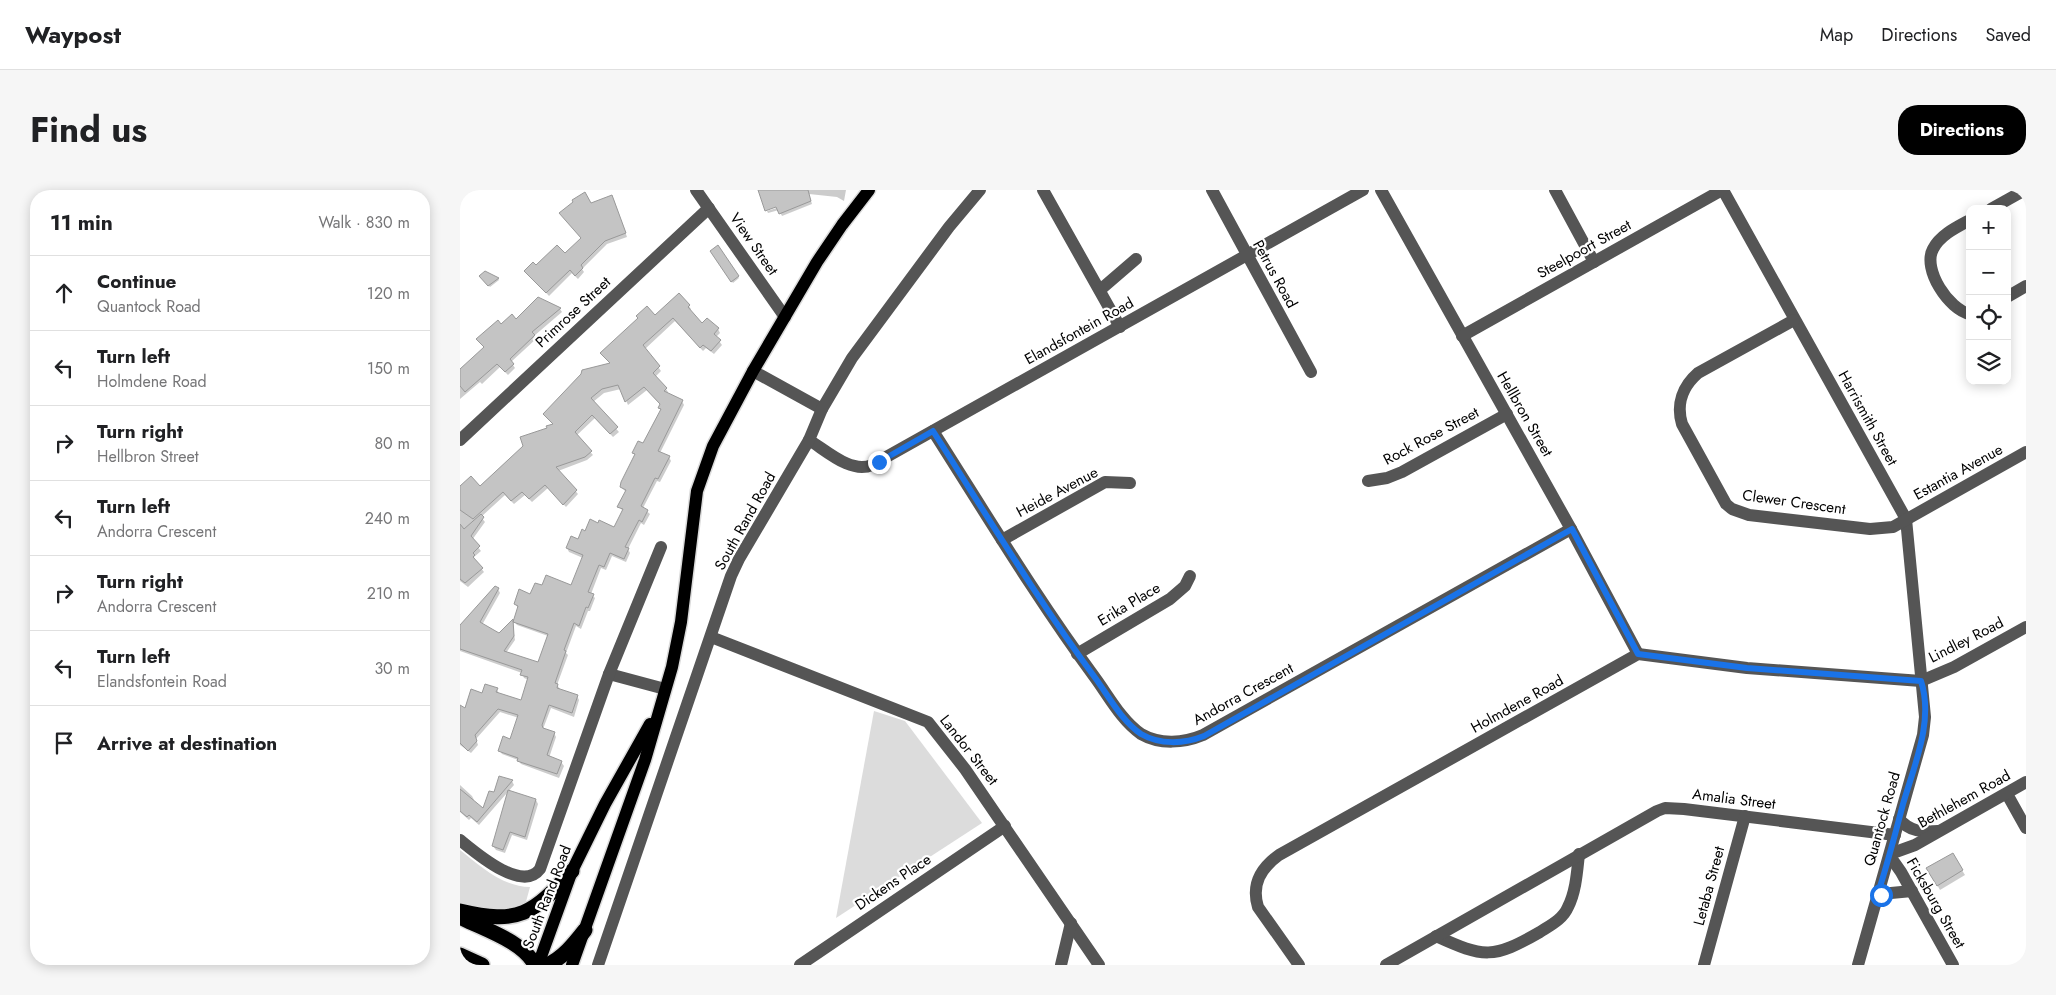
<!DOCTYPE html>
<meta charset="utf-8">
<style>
:root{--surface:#fff;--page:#f6f6f6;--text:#202124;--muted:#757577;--line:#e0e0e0;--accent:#000}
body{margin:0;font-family:Jost,sans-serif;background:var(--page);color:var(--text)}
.controls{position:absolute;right:15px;top:15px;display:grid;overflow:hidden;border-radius:10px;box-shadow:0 2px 12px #0003}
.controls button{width:45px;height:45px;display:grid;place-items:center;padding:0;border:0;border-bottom:1px solid var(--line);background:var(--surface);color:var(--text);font:25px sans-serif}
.stop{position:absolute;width:15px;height:15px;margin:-11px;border:4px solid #1a73e8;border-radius:50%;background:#fff}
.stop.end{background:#1a73e8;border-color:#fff;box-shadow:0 1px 5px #0008}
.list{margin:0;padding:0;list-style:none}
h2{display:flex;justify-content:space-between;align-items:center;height:65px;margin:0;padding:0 20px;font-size:21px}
h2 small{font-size:16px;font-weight:400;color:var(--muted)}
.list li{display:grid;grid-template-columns:32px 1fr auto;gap:15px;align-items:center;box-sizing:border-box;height:75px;padding:0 20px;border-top:1px solid var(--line)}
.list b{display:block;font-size:19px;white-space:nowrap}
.list p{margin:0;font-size:16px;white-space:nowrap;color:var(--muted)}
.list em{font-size:16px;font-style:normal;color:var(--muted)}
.icon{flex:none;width:28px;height:28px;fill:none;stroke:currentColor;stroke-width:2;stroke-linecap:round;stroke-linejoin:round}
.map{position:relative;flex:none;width:1566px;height:775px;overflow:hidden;border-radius:20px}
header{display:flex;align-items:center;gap:30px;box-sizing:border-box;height:70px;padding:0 25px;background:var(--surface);border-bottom:1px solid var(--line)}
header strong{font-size:24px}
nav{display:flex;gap:28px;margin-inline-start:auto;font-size:18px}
.intro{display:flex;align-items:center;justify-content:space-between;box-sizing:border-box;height:120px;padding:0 30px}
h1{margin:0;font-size:35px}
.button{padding:12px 22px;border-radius:20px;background:var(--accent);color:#fff;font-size:18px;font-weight:700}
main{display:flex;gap:30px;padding:0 30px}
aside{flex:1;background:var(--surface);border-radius:20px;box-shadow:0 2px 12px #0003}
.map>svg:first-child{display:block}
.green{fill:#dcdcdc}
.shadow{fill:#0003}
.building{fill:#c4c4c4;stroke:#999}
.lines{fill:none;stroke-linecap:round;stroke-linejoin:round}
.major-casing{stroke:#dbdbdb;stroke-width:15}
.highway-casing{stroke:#dbdbdb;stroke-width:18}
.minor{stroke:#555;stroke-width:12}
.major{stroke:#000;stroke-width:12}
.highway{stroke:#000;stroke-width:15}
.route{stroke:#1a73e8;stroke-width:6}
.labels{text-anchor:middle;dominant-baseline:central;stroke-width:4.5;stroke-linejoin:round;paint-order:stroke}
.street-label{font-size:15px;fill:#000;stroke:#fff}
</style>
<header>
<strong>Waypost</strong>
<nav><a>Map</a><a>Directions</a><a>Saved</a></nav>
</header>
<div class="intro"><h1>Find us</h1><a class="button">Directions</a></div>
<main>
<aside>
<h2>11 min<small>Walk · 830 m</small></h2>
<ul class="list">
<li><svg class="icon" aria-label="ahead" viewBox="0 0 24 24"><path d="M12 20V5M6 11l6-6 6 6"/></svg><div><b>Continue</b><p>Quantock Road</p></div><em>120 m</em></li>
<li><svg class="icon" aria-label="left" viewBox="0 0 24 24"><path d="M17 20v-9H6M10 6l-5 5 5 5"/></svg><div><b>Turn left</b><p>Holmdene Road</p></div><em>150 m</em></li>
<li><svg class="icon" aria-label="right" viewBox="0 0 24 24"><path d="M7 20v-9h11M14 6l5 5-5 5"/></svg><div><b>Turn right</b><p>Hellbron Street</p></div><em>80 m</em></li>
<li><svg class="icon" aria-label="left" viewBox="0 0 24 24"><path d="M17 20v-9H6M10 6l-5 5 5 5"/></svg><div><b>Turn left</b><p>Andorra Crescent</p></div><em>240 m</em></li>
<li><svg class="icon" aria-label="right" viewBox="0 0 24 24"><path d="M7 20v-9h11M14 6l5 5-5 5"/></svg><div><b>Turn right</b><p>Andorra Crescent</p></div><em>210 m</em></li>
<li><svg class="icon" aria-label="left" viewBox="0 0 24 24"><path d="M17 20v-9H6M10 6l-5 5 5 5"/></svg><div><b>Turn left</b><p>Elandsfontein Road</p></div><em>30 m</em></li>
<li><svg class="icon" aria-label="arrive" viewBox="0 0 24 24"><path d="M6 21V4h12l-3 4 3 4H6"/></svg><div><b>Arrive at destination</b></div></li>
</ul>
</aside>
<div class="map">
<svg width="1566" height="775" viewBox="0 0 1566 775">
<rect width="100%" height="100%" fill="#fff"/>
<g class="green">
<polygon points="414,521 445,531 522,633 376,728"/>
<path d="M 0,660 C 20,676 43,697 70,697 L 64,719 L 58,722 L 0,715 Z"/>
</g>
<g class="shadow">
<polygon points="305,0 386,0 384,11 377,7 349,4 352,14 322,26 319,20 308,23 307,21 323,16"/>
<polygon points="154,10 167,47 147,54 122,79 124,82 118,89 112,83 89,106 66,81 105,65 122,49 103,27 131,14"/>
<polygon points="258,57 279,88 273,93 251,61"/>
<polygon points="21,87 38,88 39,90 30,97"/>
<polygon points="219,105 229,116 231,119 230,121 242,134 258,139 260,143 256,147 262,155 254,164 246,158 243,161 215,131 185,159 201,181 195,187 206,199 208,202 207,204 222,211 224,215 200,263 209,267 211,271 200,292 197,291 183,318 190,324 184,335 181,333 168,359 170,363 166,372 152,366 146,380 141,378 131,404 135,408 130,421 128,421 121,439 116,436 106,463 108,465 97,495 100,499 117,506 119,510 114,527 91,518 83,539 94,543 96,547 89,568 101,572 104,576 99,588 61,574 58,570 42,564 40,561 51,550 59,528 40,522 16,549 18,555 11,563 0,555 0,516 5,521 23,504 37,499 39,504 62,512 69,490 64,488 62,483 0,461 0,438 38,399 40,403 22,435 39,444 52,431 55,450 46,463 78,474 88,446 57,435 54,431 59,419 55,414 83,397 112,396 123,368 109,362 107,358 111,348 119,351 126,342 155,339 164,322 159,317 166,302 161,297 175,265 174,263 183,255 201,221 200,218 201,215 187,200 168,215 161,199 144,203 133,212 159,242 153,247 135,228 116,246 133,265 127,270 98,281 118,304 106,317 88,298 72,312 65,305 54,314 45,305 21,327 25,332 12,350 21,361 14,367 15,370 24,382 8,397 0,391 0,297 20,298 94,235 87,228 151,174 142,164 195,127"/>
<polygon points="78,108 100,119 102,122 74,146 76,149 51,172 55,178 48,185 40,177 22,194 20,192 0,209 0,181 25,158 41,136 56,130"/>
<polygon points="40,587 52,591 54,595 19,635 11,628 9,630 0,622 0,595 12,606 14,610 13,611 23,620 35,604"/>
<polygon points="76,610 78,614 67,650 52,645 45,663 36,660 33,656"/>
<polygon points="1492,664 1505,685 1480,700 1468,679"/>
</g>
<g class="building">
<polygon points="298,0 348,0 351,11 319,24 316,17 305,21"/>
<polygon points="125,2 131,13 152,5 166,43 145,51 121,75 123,78 115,86 110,80 86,103 64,81 73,72 76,75 97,55 105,63 121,48 99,23 113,12 112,10"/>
<polygon points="258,55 279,86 271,92 250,61"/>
<polygon points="25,81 39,88 28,96 19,86"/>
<polygon points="219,103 230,115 228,117 242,133 247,128 259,138 254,144 261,150 251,161 243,155 240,158 213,128 183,155 200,176 193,183 207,198 204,201 223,210 198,261 210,266 198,289 195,288 181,316 188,320 182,332 179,330 165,357 169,358 164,369 150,363 144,377 139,375 128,402 134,404 128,418 126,417 119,436 114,433 104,460 106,461 95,493 98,494 97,498 118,505 112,523 89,515 82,535 83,538 95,542 87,565 102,571 97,584 57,571 58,568 38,561 43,546 50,549 58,525 38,519 15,545 17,551 8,561 0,553 0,515 5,518 11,499 22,503 25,494 38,498 36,502 61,510 68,487 60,485 62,480 0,459 0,435 35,396 39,398 20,432 39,443 53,429 54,446 44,461 78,472 88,444 53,432 58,416 54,414 59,399 70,404 75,393 82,395 86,385 111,395 123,365 106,358 111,346 118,349 122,339 125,341 130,329 138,333 139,330 154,337 163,319 157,317 166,300 160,297 161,292 175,264 172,263 178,251 183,253 201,219 198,218 200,214 184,197 165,212 158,195 142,199 131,208 158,237 150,244 132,225 115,242 132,261 125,267 96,277 117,300 103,315 85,295 69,309 62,302 51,311 43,302 13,329 0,320 0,296 11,286 20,296 63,256 60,247 87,238 86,236 93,234 83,224 121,184 122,180 150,173 140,163 178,128 176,126 187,116 195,125"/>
<polygon points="78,107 101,118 72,142 75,145 50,169 54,174 45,182 37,174 5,202 0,196 0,179 24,157 16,149 38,130 41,134 52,124 56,129"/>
<polygon points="21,324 24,327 11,346 20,356 13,363 15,365 13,367 23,378 5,393 0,389 0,334 4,339"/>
<polygon points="39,586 53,590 17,632 9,625 7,627 0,621 0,599 23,618 29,601 34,602"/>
<polygon points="48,600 76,609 65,647 50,642 43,660 32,656"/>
<polygon points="1493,663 1503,680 1477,696 1466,678"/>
</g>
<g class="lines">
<g class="major-casing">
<g id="major">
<polyline points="78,775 112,681 145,614 190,534"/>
<polyline points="112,775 185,570 212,477 221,432 237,301 253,256 293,181 357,72 382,35 409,0"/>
</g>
</g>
<g class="highway-casing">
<g id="highway">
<path d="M 0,721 C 59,735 73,724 112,681"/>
<path d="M 0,727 C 23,739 63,751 75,775"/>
<polyline points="0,765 22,775"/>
<path d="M 87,775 C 103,768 114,754 125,740"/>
</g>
</g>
<g class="minor">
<polyline points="236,0 325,127"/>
<polyline points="583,0 660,137"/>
<polyline points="752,0 851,182"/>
<polyline points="921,0 1111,339 1178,464"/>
<polyline points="1095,0 1134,72"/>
<polyline points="1263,0 1446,329 1465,527 1463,545 1398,775"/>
<polyline points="1531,19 1565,0"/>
<path d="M 1510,30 C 1497,37 1480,45 1473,59 C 1462,79 1489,120 1510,124"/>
<polyline points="640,100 676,69"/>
<polyline points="1547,107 1566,96"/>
<path d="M 1334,130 L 1238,183 C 1223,196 1216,214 1222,234 L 1266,314 L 1272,319 L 1289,325 L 1410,339 L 1433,337 L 1566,262"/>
<polyline points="1002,146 1262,0"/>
<polyline points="293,181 362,219"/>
<path d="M 473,241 C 526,324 577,409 636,489 C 649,507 662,531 681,544 C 700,555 724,553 743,545 L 1111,339"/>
<polyline points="0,250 249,18"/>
<path d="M 349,250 C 367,261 391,284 412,275 L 903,0"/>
<polyline points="908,291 927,288 942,282 1047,224"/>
<polyline points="542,350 645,292 670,293"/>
<polyline points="251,447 468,532 505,579 639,775"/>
<polyline points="617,464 710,409 725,396 730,386"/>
<polyline points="149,484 205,499"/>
<polyline points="1547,604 1566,638"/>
<path d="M 1439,629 C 1450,642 1462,642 1478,641"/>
<path d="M 0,650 C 16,663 62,703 80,679 L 149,484 L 201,357"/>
<polyline points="1430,664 1455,655 1566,592"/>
<polyline points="1429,669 1434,672 1441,682 1493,775"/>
<polyline points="1417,706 1431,703 1452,701"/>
<path d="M 976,746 C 1024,768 1033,769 1080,742 C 1091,735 1103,729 1108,717 C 1116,701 1117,682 1119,664"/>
<polyline points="138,775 271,386 279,369 349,250 362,219 392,168 489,37 520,0"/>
<polyline points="340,775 545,636"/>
<polyline points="601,775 611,733"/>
<path d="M 839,775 L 798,717 C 791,694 801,678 819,665 L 1178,464 L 1287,478 L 1461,491 L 1494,477 L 1566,437"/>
<polyline points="926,775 1197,621 1205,618 1224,619 1435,645"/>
<polyline points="1244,775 1285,626"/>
</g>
<use href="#major" class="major"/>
<use href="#highway" class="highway"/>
</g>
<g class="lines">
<path class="route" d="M 419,272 L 473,241 C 526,324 577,409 636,489 C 649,507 662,531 681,544 C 700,555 724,554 744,546 L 1112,339 L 1178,464 L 1287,478 L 1461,491 C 1474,531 1454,576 1443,614 C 1435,645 1427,676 1417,706 L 1421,705"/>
</g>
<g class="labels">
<g class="street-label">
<text transform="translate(294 54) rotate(55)">View Street</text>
<text transform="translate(1124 59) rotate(-29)">Steelpoort Street</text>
<text transform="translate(815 84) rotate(61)">Petrus Road</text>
<text transform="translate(113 122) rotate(-43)">Primrose Street</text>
<text transform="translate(619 141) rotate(-29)">Elandsfontein Road</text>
<text transform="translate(1065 224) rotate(60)">Hellbron Street</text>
<text transform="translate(1408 228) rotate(61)">Harrismith Street</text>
<text transform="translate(971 246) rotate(-28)">Rock Rose Street</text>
<text transform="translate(1498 282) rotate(-29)">Estantia Avenue</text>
<text transform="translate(597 302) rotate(-28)">Heide Avenue</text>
<text transform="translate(1334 312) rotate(8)">Clewer Crescent</text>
<text transform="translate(285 331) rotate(-61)">South Rand Road</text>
<text transform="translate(669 414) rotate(-31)">Erika Place</text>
<text transform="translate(1506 450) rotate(-27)">Lindley Road</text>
<text transform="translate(783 504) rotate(-29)">Andorra Crescent</text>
<text transform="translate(1057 514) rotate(-29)">Holmdene Road</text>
<text transform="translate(509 560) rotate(52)">Landor Street</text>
<text transform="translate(1274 609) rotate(7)">Amalia Street</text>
<text transform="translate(1504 609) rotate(-29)">Bethlehem Road</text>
<text transform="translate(1422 629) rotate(-74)">Quantock Road</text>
<text transform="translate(433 692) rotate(-34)">Dickens Place</text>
<text transform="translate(1249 696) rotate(-75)">Letaba Street</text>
<text transform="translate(87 707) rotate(-69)">South Rand Road</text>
<text transform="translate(1476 713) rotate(60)">Ficksburg Street</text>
</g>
</g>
</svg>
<div class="controls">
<button>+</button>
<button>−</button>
<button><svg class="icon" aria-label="locate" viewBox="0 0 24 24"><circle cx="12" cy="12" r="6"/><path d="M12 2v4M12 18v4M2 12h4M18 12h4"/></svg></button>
<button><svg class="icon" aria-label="layers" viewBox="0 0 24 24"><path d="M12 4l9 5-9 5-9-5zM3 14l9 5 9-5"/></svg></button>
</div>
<div class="stop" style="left:1421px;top:705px"></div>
<div class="stop end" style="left:419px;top:272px"></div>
</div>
</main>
